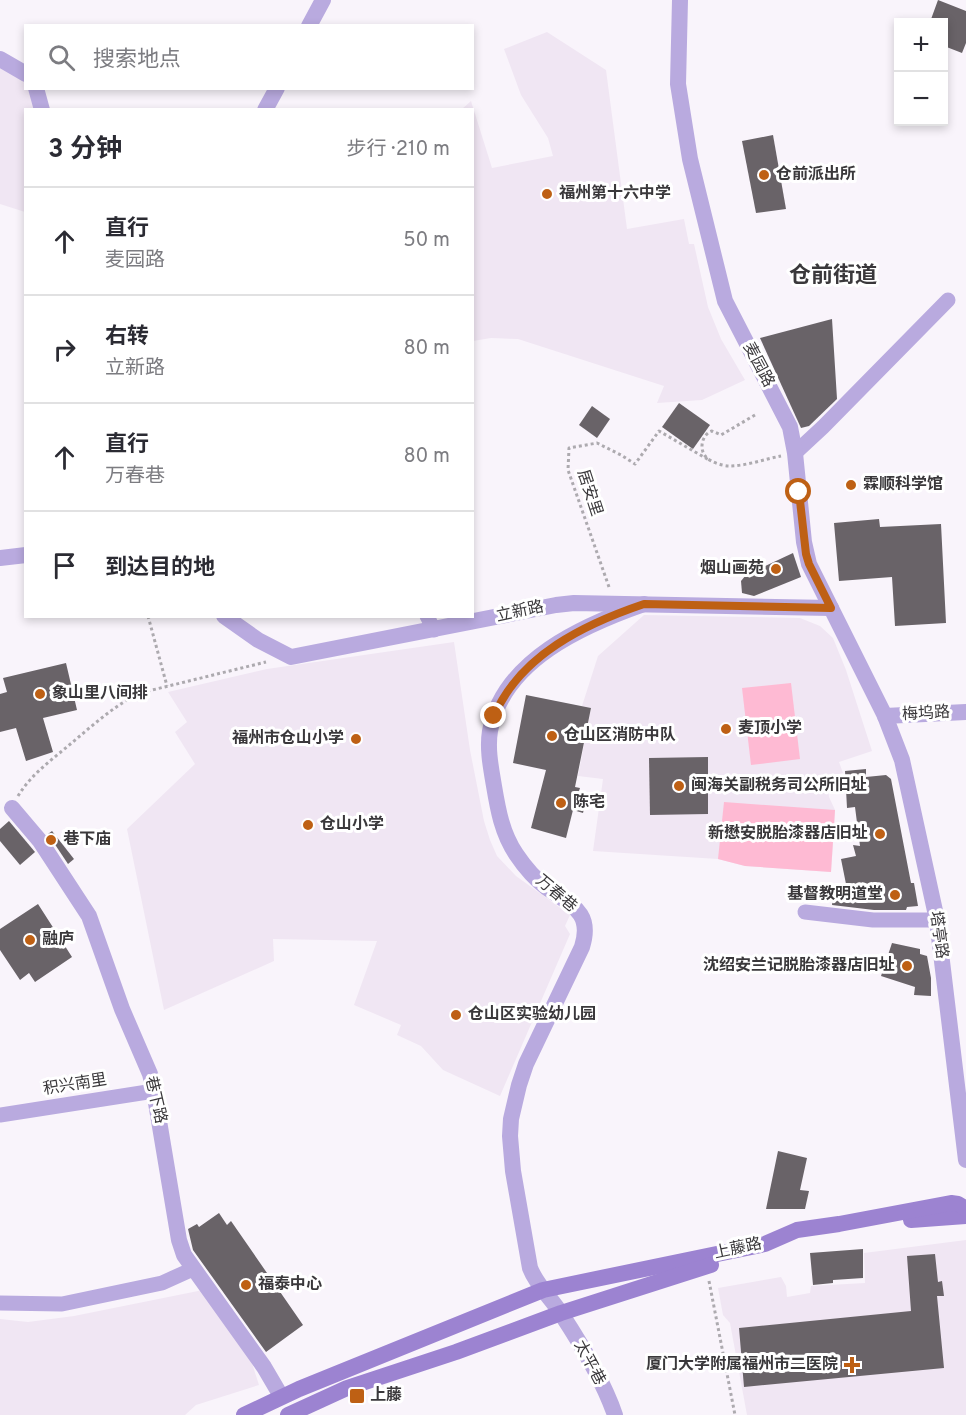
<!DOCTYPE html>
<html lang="zh">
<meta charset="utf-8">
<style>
:root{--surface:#fff;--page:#f2f2f3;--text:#2b2b33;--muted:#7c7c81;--line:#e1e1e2}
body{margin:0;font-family:Overpass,"Noto Sans SC",sans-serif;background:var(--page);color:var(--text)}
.controls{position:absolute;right:18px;top:18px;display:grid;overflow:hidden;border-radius:0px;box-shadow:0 3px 9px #0003}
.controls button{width:54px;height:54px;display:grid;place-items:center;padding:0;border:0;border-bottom:2px solid var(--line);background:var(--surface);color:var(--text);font:30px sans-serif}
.stop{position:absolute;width:18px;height:18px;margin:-14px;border:4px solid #be6014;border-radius:50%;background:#fff}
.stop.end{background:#be6014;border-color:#fff;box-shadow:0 2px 6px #0008}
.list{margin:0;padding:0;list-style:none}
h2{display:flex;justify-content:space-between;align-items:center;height:78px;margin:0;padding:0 24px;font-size:26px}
h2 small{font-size:20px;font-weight:400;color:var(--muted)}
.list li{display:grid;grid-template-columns:39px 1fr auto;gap:18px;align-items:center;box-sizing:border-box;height:108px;padding:0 24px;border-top:2px solid var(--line)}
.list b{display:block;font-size:22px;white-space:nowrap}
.list p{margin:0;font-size:20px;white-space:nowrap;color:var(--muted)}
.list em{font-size:20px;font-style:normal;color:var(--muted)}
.icon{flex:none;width:33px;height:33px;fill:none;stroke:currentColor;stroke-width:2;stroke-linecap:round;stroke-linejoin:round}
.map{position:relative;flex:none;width:966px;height:1415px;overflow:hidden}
.search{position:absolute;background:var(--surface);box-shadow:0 3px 9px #0003;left:24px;top:24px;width:450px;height:66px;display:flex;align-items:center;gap:15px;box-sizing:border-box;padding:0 21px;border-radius:0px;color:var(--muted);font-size:22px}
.panel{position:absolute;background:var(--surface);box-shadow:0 3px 9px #0003;left:24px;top:108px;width:450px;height:510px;border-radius:0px}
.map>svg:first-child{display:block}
.built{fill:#f0e6f3}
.green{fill:#febad3}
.building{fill:#696368}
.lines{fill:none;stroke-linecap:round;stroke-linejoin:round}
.path{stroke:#adaaaf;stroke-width:3;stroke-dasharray:3 3;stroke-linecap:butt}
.minor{stroke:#b9aadf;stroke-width:15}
.tertiary{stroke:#b9aadf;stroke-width:16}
.secondary{stroke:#9c83d1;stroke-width:16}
.route{stroke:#be6014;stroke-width:8}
.poi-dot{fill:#be6014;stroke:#fff;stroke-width:2}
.labels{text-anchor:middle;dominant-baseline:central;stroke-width:6;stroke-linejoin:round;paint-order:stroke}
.poi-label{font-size:16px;font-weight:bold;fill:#3a383b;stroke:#fff;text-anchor:start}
.street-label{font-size:16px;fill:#3a383b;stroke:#fff}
.district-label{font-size:22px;font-weight:bold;fill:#3a383b;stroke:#fff}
</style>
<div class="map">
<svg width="966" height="1415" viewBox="0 0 966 1415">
<rect width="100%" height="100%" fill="#f9f4fb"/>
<g class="built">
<polygon points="547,32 606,70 627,229 684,219 689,244 694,244 708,307 721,339 745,380 702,400 657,403 664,386 518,339 491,338 473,341 472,110 462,109 471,101 492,168 553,156 548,138 521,95 504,49"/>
<polygon points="0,67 24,81 26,88 29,89 36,109 26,110 25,212 0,204"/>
<polygon points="644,615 800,618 820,626 833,638 846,670 872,751 839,762 843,773 834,775 830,782 828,789 829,797 835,810 831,872 745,866 718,859 593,851 603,779 578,776 591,708 582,706 598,656"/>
<polygon points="454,642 470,750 484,821 490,840 497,856 516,876 570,915 565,926 570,934 500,1096 443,1070 421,1046 397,1035 401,1025 354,1005 377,941 273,939 274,961 164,1010 127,829 195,764 175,732 187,722 168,692 267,669"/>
<polygon points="966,1240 966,1415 747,1415 730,1323 723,1315 718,1288 781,1277 786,1286 787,1297 810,1293 811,1286 865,1283 864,1253"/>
<polygon points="203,1290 250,1357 259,1385 196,1405 185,1415 0,1415 0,1319 28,1322 74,1316"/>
</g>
<g class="green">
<polygon points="791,683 800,759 751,765 742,688"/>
<polygon points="724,802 835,810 831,872 745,866 718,859"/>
</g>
<g class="building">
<polygon points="938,0 966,11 966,43 962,53 944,46 944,22 930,22"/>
<polygon points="773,135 786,209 756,213 742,141"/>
<polygon points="832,319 837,399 809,426 801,428 760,338"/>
<polygon points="679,403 710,425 693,449 662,427"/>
<polygon points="592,406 610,419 597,438 579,425"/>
<polygon points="879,519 880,527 941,524 946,623 895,626 892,577 839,581 834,523"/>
<polygon points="793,553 801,577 754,596 742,593 741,581 746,575"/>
<polygon points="66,663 77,710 43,718 53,752 26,761 16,728 0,732 0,694 7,692 3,678"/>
<polygon points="526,695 591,708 575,787 580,788 578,794 587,796 583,813 573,810 566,838 531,828 546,770 513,763"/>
<polygon points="708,757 708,814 650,815 649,758"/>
<polygon points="866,769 866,777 886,775 891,779 911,883 914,883 918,906 907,907 906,910 874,910 832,905 835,888 847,889 841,859 856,856 853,845 860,846 855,807 847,808 845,771"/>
<polygon points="9,821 35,852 20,865 0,841 0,829"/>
<polygon points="52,831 74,859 68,864 48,834"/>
<polygon points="38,904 72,957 35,982 29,973 20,980 0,950 0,929"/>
<polygon points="892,943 920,949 920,954 927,956 931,978 931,996 914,995 915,987 881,976"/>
<polygon points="778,1151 807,1158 800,1190 809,1191 805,1209 766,1209"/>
<polygon points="219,1213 227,1225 231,1221 303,1325 266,1352 193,1250 188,1229 197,1224 199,1227"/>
<polygon points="863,1249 863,1278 833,1280 833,1283 813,1285 810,1253"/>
<polygon points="935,1254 938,1282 942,1281 944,1296 937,1296 944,1368 744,1387 739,1328 911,1311 907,1256"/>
</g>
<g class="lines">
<g class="path">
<path d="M 755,415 L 721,435 L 712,431 C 702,434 698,450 707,458 C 711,462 723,466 729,466 C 746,466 765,459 781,456"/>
<polyline points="609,587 568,470 569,448 597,443 621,455 635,464 659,431 709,460"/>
<polyline points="148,616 167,686"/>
<path d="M 18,796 C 30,776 50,761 68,746 C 91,727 113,706 140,693 L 266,662"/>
<polyline points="709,1281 735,1415"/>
</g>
<g class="minor">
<polyline points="795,453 823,427 948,300"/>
<polyline points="427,616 434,630"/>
<polyline points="805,912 873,920 937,920"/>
<polyline points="0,1115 154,1091"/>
<polyline points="0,1303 62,1304 162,1283 193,1269"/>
</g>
<g class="tertiary">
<polyline points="680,0 678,84 690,159 725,301 790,427 795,453 804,542 809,564 885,716 902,760 937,920 966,1160"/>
<polyline points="309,26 323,0"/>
<polyline points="0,59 26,74"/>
<polyline points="36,88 42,110"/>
<polyline points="265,110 277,88"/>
<polyline points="0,558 26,555"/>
<polyline points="224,616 258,640 291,657 556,605 574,603 831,608"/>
<polyline points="885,716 966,712"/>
<polyline points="12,808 40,841 89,916 122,1009 150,1074 154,1091 179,1240 184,1255 264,1367 281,1396"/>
<path d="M 615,1415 C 604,1383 581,1344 562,1315 C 552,1299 537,1286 530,1268 L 513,1171 L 510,1136 L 511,1119 L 519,1085 L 526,1064 L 582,947 C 593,912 571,905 547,888 C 535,879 524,866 516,854 C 502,833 498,810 494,786 C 491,768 487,749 490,731 C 503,660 584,625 644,604"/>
</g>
<g class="secondary">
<polyline points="911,1220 966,1216"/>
<polyline points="244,1415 299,1389 543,1290 765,1244 797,1230 839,1224 951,1203 958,1204 966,1209"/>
<polyline points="288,1415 347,1388 456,1352 561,1313 711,1265"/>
</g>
</g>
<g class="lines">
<path class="route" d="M 494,716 C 520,655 585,624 644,604 L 831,608 L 809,564 L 806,554 L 799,492"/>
</g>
<g class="poi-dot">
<circle cx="764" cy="175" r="6"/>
<circle cx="547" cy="194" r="6"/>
<circle cx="851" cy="485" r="6"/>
<circle cx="776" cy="569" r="6"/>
<circle cx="40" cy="694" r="6"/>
<circle cx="726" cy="729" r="6"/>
<circle cx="552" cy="736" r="6"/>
<circle cx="356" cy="739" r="6"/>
<circle cx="679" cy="786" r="6"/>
<circle cx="561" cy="803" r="6"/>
<circle cx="308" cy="825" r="6"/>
<circle cx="880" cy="834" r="6"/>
<circle cx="51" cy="840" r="6"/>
<circle cx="895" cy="895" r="6"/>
<circle cx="30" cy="940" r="6"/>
<circle cx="907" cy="966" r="6"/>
<circle cx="456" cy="1015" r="6"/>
<circle cx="246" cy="1285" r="6"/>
<path d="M849 1356h6v6h6v6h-6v6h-6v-6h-6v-6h6z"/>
<rect x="349" y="1388" width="16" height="16" rx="3"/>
</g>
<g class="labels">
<g class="poi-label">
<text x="776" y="175">仓前派出所</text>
<text x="559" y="194">福州第十六中学</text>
<text x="863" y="485">霖顺科学馆</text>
<text x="764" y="569" text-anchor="end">烟山画苑</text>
<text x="52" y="694">象山里八间排</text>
<text x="738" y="729">麦顶小学</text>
<text x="564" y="736">仓山区消防中队</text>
<text x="344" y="739" text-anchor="end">福州市仓山小学</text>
<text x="691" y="786">闽海关副税务司公所旧址</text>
<text x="573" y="803">陈宅</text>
<text x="320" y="825">仓山小学</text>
<text x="868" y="834" text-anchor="end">新懋安脱胎漆器店旧址</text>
<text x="63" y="840">巷下庙</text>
<text x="883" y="895" text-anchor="end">基督教明道堂</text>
<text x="42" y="940">融庐</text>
<text x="895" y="966" text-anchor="end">沈绍安兰记脱胎漆器店旧址</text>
<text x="468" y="1015">仓山区实验幼儿园</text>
<text x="258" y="1285">福泰中心</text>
<text x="838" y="1365" text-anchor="end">厦门大学附属福州市二医院</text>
<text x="370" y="1396">上藤</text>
</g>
<g class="street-label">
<text transform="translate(758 365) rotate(62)">麦园路</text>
<text transform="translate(589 493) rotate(72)">居安里</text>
<text transform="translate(520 612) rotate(-12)">立新路</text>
<text transform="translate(926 714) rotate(-3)">梅坞路</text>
<text transform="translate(556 894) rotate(40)">万春巷</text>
<text transform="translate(938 935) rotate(82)">塔亭路</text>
<text transform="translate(75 1085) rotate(-9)">积兴南里</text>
<text transform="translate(155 1100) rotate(77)">巷下路</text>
<text transform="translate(738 1249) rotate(-12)">上藤路</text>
<text transform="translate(589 1363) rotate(62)">太平巷</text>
</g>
<g class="district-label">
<text x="833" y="276">仓前街道</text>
</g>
</g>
</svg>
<div class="controls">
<button>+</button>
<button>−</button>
</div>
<div class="stop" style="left:799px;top:492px"></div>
<div class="stop end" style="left:494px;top:716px"></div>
<div class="search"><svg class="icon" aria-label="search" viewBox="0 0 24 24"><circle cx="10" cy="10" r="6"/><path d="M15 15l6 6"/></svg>搜索地点</div>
<section class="panel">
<h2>3 分钟<small>步行 · 210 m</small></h2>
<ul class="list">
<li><svg class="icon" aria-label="ahead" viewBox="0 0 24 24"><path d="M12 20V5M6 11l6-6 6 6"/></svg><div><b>直行</b><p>麦园路</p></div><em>50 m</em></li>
<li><svg class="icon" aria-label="right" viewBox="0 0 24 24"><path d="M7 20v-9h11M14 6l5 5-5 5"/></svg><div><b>右转</b><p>立新路</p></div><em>80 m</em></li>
<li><svg class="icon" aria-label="ahead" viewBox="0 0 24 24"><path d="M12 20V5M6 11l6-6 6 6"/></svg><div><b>直行</b><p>万春巷</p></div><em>80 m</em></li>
<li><svg class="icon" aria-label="arrive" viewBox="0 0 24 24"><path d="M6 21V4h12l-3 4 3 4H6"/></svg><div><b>到达目的地</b></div></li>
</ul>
</section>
</div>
